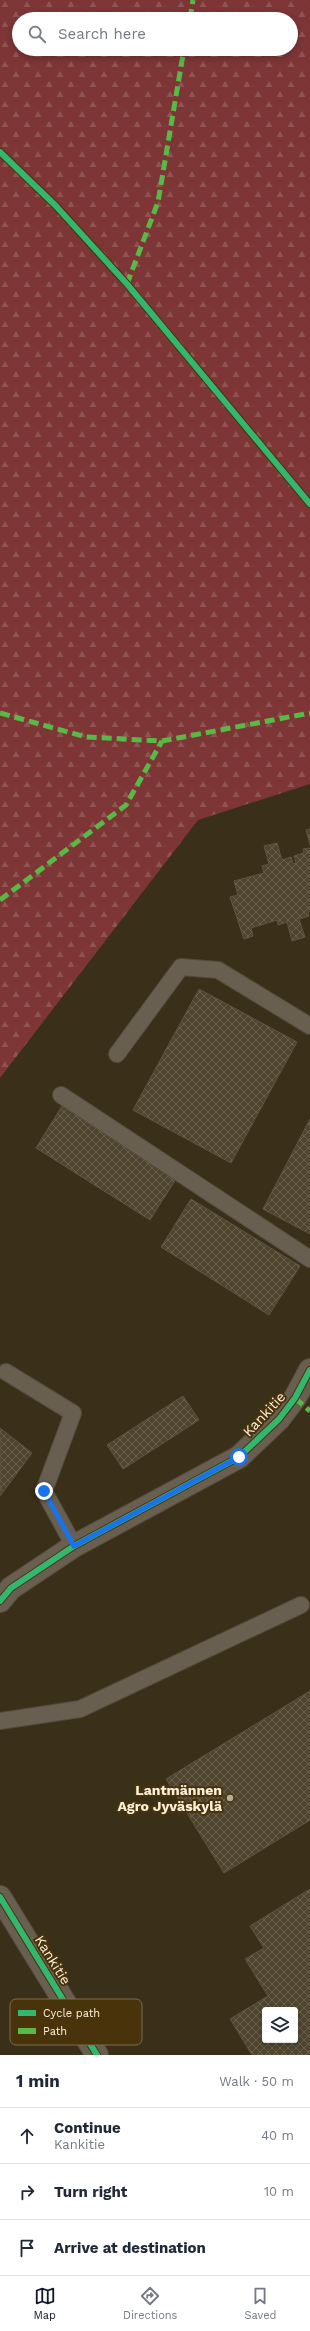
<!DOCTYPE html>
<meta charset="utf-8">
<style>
:root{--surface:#fff;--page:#f6f6f7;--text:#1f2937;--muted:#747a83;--line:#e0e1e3;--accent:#111827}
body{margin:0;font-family:"Work Sans",sans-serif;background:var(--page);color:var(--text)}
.controls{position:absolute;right:12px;bottom:12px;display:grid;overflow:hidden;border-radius:4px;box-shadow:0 2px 6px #0003}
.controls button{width:36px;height:36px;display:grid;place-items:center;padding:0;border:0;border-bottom:1px solid var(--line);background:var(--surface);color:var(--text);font:20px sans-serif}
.stop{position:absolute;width:12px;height:12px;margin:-9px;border:3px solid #1a73e8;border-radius:50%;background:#fff}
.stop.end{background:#1a73e8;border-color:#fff;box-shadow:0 1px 4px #0008}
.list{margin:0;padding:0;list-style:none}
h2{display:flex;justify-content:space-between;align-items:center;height:52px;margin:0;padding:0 16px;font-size:17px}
h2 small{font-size:13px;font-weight:400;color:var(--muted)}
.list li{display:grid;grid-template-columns:26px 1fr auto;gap:12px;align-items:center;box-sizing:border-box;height:56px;padding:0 16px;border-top:1px solid var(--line)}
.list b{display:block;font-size:15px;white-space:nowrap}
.list p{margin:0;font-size:13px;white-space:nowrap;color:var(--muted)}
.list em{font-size:13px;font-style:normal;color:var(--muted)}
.icon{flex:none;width:22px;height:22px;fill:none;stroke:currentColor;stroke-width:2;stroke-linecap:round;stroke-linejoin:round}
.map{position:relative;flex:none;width:310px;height:2055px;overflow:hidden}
.search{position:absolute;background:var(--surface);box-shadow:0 2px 6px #0003;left:12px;right:12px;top:12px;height:44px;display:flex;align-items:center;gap:10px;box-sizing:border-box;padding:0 14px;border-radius:22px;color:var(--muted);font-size:15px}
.sheet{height:220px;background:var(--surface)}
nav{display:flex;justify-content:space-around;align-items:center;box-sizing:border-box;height:56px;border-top:1px solid var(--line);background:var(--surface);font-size:11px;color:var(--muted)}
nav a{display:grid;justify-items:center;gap:2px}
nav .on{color:var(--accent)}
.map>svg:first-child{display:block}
.forest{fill:url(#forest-firs);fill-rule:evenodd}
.building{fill:url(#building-cross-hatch);stroke:#5e5443;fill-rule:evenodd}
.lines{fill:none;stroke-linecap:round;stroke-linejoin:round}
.lane-casing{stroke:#544b3b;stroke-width:18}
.street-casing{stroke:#544b3b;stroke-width:24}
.lane{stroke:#685f50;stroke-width:16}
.street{stroke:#685f50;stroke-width:22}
.quiet{stroke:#58b947;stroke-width:5;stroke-dasharray:10 5;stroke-linecap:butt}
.cycleway-casing{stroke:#48330b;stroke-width:8}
.cycleway{stroke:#33b770;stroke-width:6}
.route{stroke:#1a73e8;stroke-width:5}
.poi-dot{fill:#b9ac98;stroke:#48330b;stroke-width:1.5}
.labels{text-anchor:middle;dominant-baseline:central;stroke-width:4;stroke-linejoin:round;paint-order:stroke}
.street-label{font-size:14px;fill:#fdf0dc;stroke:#48330b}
.poi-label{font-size:14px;font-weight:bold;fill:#fdf0dc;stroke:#48330b;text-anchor:end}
.key{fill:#48330b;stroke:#7e6c4a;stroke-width:1}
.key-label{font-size:11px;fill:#fdf0dc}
</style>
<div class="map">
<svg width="310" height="2055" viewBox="0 0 310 2055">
<defs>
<pattern id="forest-firs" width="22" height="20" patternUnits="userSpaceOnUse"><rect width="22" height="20" fill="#7d3536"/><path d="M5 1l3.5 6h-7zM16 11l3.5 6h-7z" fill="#905352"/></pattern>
<pattern id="building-cross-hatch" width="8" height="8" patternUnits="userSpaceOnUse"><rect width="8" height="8" fill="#4f452f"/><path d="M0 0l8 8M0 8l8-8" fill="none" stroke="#69604d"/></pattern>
</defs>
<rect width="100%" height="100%" fill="#3a2f19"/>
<path class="forest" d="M 0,0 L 310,0 L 310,784 L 198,820 L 0,1078 ZM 19,19 L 291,19 L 291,49 L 19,49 Z"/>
<g class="building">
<polygon points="310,829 310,845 306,830"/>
<polygon points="277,843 282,860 291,857 293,864 296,863 294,856 304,853 303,849 310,848 310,911 308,911 309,916 299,919 305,937 292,941 287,922 278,925 277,920 251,928 253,936 244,939 230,897 238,895 234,881 264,873 262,866 269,864 264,846"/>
<polygon points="199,989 297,1042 231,1163 133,1110"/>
<polygon points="62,1106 176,1179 150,1220 36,1148"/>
<polygon points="310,1119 310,1234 263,1209"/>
<polygon points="191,1199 300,1266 269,1315 161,1247"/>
<polygon points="183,1396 199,1420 123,1469 107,1445"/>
<polygon points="0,1428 32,1453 0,1496"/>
<polygon points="310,1691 310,1820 224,1873 166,1779"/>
<path d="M 310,1889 L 310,2055 L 252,2055 L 230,2019 L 268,1996 L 245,1959 L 264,1948 L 250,1926 ZM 265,2010 L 295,2010 L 295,2040 L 265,2040 Z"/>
</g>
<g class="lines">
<g class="lane-casing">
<g id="lane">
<polyline points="117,1054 181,967 218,970 310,1026"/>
<polyline points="61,1095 310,1259"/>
<polyline points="6,1372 73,1413 44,1491 74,1546"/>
<polyline points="0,1721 80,1709 301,1605"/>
</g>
</g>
<g class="street-casing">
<g id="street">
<polyline points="0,1601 11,1588 74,1546 239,1457 279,1419 295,1398 310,1370"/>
<polyline points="0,1897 97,2055"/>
</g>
</g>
<use href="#lane" class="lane"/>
<use href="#street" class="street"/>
<g class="quiet">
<polyline points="190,19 193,0"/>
<polyline points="127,284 158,202 184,49"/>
<polyline points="0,713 86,737 162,741 310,713"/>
<polyline points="0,900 126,805 162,741"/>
<polyline points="295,1398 310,1411"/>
</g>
<g class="cycleway-casing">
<g id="cycleway">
<polyline points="0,152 55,205 127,284 310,504"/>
<polyline points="0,1601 11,1588 74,1546 239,1457 279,1419 295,1398 310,1370"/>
<polyline points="0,1897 97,2055"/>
</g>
</g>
<use href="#cycleway" class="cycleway"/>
</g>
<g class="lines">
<polyline class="route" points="44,1491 74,1546 239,1457"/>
</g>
<circle class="poi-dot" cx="230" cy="1798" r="4"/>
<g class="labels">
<g class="street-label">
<text transform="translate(264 1414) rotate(-47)">Kankitie</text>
<text transform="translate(53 1960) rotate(58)">Kankitie</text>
</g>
<g class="poi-label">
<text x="222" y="1790">Lantmännen<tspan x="222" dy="16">Agro Jyväskylä</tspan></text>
</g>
</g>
<rect x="10" y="1999" width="132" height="46" rx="6" class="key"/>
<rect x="18" y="2010" width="18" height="6" fill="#33b770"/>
<rect x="18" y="2028" width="18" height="6" fill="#58b947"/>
<g class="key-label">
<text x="43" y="2017">Cycle path</text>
<text x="43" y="2035">Path</text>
</g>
</svg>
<div class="controls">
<button><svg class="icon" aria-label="layers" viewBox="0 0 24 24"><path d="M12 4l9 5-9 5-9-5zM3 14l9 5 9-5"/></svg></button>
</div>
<div class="stop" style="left:239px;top:1457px"></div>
<div class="stop end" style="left:44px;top:1491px"></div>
<div class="search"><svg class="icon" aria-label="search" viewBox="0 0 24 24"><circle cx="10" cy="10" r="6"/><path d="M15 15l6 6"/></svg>Search here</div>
</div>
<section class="sheet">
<h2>1 min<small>Walk · 50 m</small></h2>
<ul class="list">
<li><svg class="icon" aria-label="ahead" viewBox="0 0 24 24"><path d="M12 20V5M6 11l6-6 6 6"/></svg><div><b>Continue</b><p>Kankitie</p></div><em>40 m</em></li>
<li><svg class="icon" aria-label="right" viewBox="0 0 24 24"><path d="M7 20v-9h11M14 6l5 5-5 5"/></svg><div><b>Turn right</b></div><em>10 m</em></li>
<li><svg class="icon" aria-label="arrive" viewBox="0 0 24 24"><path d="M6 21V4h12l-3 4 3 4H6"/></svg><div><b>Arrive at destination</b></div></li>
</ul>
</section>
<nav>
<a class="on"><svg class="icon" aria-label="map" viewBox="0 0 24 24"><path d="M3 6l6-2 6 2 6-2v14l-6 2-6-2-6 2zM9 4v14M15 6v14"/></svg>Map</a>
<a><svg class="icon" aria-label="directions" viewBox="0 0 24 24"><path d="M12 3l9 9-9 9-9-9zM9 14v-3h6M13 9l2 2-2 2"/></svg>Directions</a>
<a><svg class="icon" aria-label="saved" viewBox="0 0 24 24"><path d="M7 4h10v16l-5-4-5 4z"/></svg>Saved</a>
</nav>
